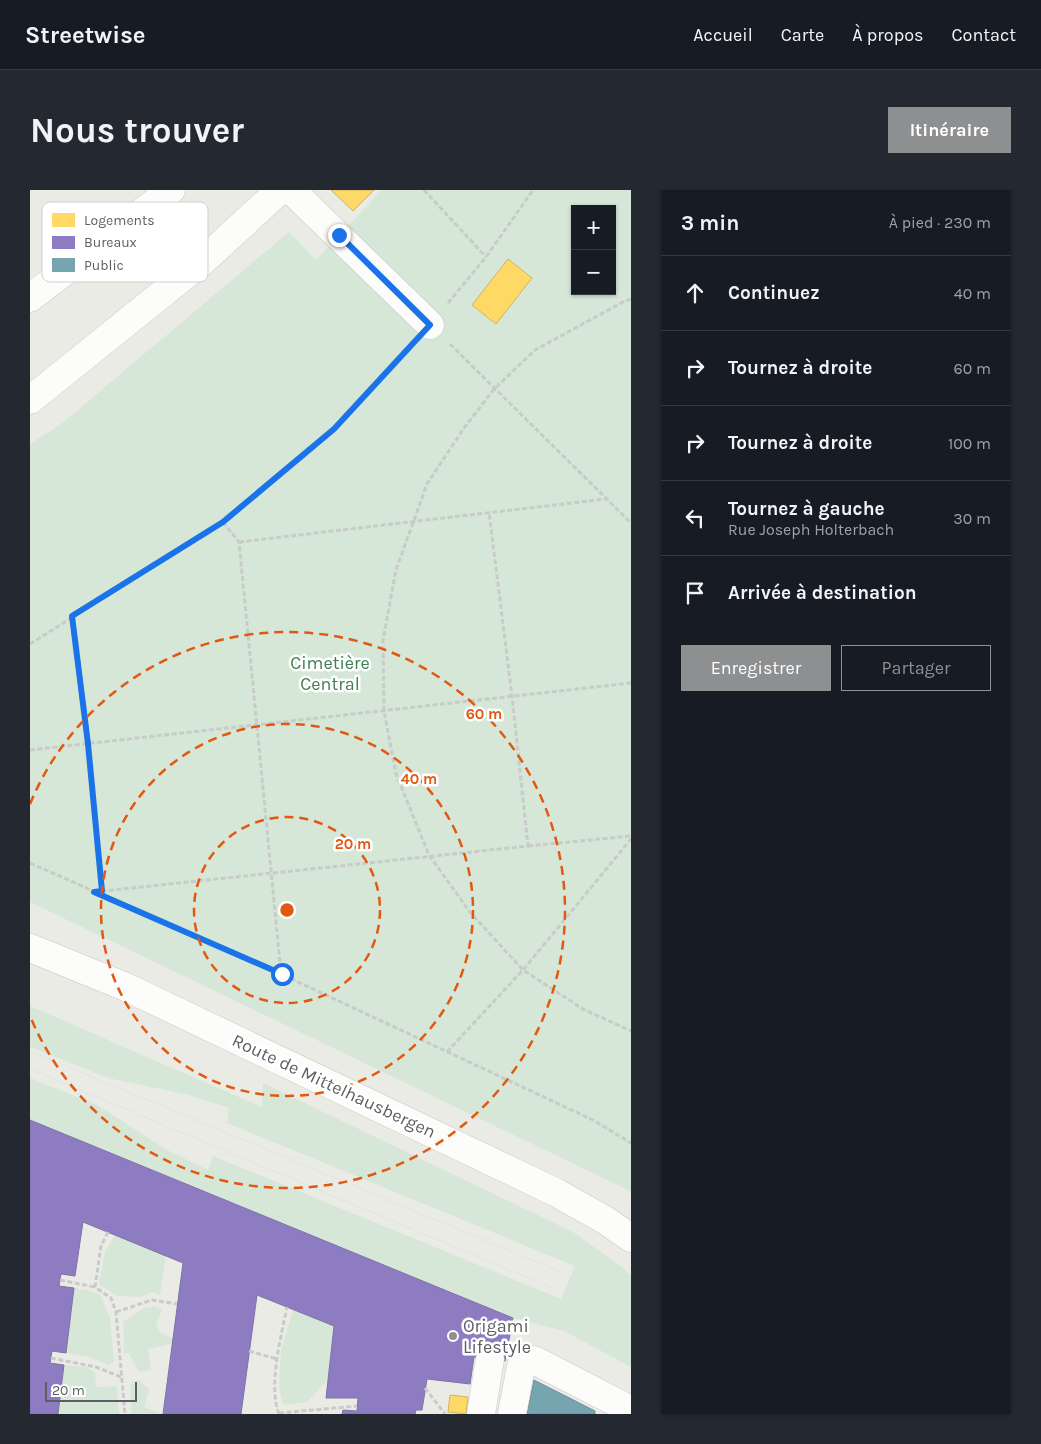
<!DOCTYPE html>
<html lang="fr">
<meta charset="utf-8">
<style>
:root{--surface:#171b24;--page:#242831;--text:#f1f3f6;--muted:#9ea1a6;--line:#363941;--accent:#8e8f91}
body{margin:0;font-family:Karla,sans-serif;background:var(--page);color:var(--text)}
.controls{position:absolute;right:15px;top:15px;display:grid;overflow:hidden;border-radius:0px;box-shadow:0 1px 4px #0004}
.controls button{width:45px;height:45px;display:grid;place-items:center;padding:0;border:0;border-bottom:1px solid var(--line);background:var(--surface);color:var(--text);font:25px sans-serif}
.scale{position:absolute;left:15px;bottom:12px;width:92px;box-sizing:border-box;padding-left:5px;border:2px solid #5c5e63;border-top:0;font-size:14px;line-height:18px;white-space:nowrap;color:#5c5e63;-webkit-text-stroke:4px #fff;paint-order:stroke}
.stop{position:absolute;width:15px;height:15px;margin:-11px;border:4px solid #1a73e8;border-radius:50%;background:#fff}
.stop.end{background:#1a73e8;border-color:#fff;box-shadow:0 1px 5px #0008}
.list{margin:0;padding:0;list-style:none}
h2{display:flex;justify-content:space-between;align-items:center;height:65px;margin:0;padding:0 20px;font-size:21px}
h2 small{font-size:16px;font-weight:400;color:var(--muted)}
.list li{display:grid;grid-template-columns:32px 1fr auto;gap:15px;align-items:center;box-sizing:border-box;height:75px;padding:0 20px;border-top:1px solid var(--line)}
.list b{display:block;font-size:19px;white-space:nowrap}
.list p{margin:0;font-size:16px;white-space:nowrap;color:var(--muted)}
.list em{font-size:16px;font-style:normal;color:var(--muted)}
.actions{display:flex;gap:10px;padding:15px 20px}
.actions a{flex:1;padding:11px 0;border:1px solid var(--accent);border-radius:0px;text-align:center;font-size:18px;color:var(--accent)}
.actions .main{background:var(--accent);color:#fff}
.icon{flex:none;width:28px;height:28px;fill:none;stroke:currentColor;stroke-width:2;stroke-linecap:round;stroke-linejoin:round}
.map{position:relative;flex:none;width:601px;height:1224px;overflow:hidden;border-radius:0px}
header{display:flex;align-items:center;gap:30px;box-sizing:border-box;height:70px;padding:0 25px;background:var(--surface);border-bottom:1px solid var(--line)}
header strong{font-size:24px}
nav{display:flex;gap:28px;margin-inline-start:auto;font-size:18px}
.intro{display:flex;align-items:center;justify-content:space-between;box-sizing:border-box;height:120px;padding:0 30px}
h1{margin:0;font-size:35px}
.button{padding:12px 22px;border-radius:0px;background:var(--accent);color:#fff;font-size:18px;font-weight:700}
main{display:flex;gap:30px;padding:0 30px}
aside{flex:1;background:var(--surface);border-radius:0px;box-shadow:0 1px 4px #0004}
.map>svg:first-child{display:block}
.green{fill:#d6e6d7;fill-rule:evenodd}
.homes{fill:#ffd966;stroke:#ceb465}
.offices{fill:#8e7cc3;stroke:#7f73a6}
.public{fill:#76a5af;stroke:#6e9098}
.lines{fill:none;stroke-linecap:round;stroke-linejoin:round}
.minor-casing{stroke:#c8c8c6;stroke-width:29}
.path{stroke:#c9cbca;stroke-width:3;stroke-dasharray:5 2.5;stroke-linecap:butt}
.minor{stroke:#fcfcfb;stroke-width:28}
.tram{stroke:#e2e2e2;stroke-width:1}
.route{stroke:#1a73e8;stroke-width:6}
.ring{fill:none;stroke:#e15910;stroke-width:2.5;stroke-dasharray:9 6}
.poi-dot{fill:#8e8f91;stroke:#fff;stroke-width:2}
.labels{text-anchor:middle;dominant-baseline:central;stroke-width:5;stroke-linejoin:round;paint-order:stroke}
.park-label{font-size:18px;fill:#407e50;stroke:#fff}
.street-label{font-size:18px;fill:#5c5e63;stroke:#fff}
.poi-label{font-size:18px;fill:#5c5e63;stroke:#fff;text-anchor:start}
.key{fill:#fff;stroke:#cecfd0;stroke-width:1}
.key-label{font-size:14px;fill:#5c5e63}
.centre{fill:#e15910;stroke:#fff;stroke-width:2.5}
.ring-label{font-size:15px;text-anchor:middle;font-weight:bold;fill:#e15910;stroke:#fff;stroke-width:5;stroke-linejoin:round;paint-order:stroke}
</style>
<header>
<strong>Streetwise</strong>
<nav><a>Accueil</a><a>Carte</a><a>À propos</a><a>Contact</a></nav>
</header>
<div class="intro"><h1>Nous trouver</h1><a class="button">Itinéraire</a></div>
<main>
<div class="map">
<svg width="601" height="1224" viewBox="0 0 601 1224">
<rect width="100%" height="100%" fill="#ebebe6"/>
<g class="green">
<path d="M 352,0 L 601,0 L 601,1003 L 598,1000 L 0,712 L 0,254 L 30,235 L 259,42 L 286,70 ZM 545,19 L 582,19 L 582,101 L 545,101 Z"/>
<polygon points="0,816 232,917 233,893 543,1042 592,1077 601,1086 601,1177 534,1141 483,1128 0,930 0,888 67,915 137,960 178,980 183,966 531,1109 545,1076 197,933 199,918 159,905 78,888 0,857"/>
<polygon points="85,1046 136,1066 130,1105 122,1102 111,1107 87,1106 69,1094 75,1061"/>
<polygon points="44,1098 61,1101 70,1105 80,1128 84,1171 79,1175 59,1167 36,1163"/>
<polygon points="125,1116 132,1120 126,1136 132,1144 143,1149 142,1154 118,1159 121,1180 109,1182 99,1163 94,1163 93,1132 114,1118"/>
<polygon points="263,1119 304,1136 298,1189 277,1212 253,1215 249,1197 251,1161"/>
<polygon points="34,1175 56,1177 65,1182 66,1197 87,1196 89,1224 28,1224"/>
<polygon points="109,1190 119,1199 114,1217 133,1224 101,1224 100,1198 102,1192"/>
</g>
<g class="homes">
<polygon points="301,0 344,0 323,21"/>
<polygon points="478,69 502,88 466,134 442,115"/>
<polygon points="420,1205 438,1207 436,1224 418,1222"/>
</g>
<polygon class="offices" points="0,930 483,1128 475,1171 444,1167 440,1194 397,1189 392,1220 386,1220 385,1224 312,1224 313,1220 327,1221 328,1208 296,1208 304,1136 227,1105 211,1224 133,1224 153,1073 53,1032 45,1086 31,1084 29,1096 44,1098 36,1163 22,1161 20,1173 34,1175 28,1224 0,1224"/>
<polygon class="public" points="504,1190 565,1221 565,1224 497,1224"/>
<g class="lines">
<g class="minor-casing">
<g id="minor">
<polyline points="261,0 400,135"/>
<polyline points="0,108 141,0"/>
<polyline points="0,210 174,70 250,0"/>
<polyline points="0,758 96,797 525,1002 575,1030 601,1048"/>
<polyline points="451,1224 460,1169"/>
<polyline points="482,1224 491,1176 504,1170 601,1220"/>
</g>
</g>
<g class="path">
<polyline points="394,0 456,67"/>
<polyline points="601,109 593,112 505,160 465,198 434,238 397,294 366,380 353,450 354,521 366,584 399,665 439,721 493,780 553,819 601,841"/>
<polyline points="418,113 456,67 503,0"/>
<polyline points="420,154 601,333"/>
<polyline points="193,332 209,352 251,783"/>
<polyline points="209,352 576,309"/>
<polyline points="42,426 58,554 72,701"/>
<polyline points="0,454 193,332 303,239 379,157"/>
<polyline points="0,560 601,493"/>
<polyline points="498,656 601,646"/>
<polyline points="0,673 251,784 563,930 601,953"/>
<polyline points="64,702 498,656 482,506 459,322"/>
<polyline points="417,862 493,780 601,649"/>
<polyline points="78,1042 71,1056 65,1097 81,1108 86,1122 95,1224"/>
<polyline points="30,1090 65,1097"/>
<polyline points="86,1122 122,1110 147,1114"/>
<polyline points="219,1161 247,1169"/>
<polyline points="21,1168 66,1177 91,1187"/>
<polyline points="395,1198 415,1224"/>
<polyline points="249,1223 327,1216"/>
<path d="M 249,1224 C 238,1195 251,1147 257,1117"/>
</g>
<use href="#minor" class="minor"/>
<g class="tram">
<polyline points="0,861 531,1082"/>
<polyline points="0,879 525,1099"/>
</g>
</g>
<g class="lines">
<polyline class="route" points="252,784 64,702 72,701 58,554 42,426 193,332 304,239 400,135 309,45"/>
</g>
<g class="ring">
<circle cx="257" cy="720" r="93"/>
<circle cx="257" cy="720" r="186"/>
<path d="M0 614A278 278 0 1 1 0 826"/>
</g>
<circle class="poi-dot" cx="423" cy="1146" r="5"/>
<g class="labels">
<g class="park-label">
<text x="300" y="473">Cimetière<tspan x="300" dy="21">Central</tspan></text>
</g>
<g class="street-label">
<text transform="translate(304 896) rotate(25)">Route de Mittelhausbergen</text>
</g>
<g class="poi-label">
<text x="433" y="1136">Origami<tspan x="433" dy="21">Lifestyle</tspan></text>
</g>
</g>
<rect x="12" y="12" width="166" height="80" rx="8" class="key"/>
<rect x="22" y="23" width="23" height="14" fill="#ffd966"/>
<rect x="22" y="46" width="23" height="13" fill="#8e7cc3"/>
<rect x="22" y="68" width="23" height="14" fill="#76a5af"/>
<g class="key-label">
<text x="54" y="35">Logements</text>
<text x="54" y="57">Bureaux</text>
<text x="54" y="80">Public</text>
</g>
<circle cx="257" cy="720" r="8" class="centre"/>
<g class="ring-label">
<text x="454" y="529">60 m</text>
<text x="389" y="594">40 m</text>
<text x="323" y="659">20 m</text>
</g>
</svg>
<div class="controls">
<button>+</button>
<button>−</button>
</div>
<div class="scale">20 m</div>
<div class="stop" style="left:252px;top:784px"></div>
<div class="stop end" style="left:309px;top:45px"></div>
</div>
<aside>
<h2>3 min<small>À pied · 230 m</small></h2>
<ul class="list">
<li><svg class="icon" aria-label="ahead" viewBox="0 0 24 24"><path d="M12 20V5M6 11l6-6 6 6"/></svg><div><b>Continuez</b></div><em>40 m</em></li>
<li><svg class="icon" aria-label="right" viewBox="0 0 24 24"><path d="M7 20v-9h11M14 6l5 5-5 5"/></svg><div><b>Tournez à droite</b></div><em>60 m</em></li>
<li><svg class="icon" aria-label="right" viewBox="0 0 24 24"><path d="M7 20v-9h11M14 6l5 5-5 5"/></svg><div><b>Tournez à droite</b></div><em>100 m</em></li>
<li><svg class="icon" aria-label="left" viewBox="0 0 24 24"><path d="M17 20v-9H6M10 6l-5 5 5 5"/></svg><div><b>Tournez à gauche</b><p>Rue Joseph Holterbach</p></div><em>30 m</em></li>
<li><svg class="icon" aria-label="arrive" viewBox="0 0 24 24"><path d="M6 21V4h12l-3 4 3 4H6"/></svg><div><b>Arrivée à destination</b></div></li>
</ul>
<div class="actions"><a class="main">Enregistrer</a><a>Partager</a></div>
</aside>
</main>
